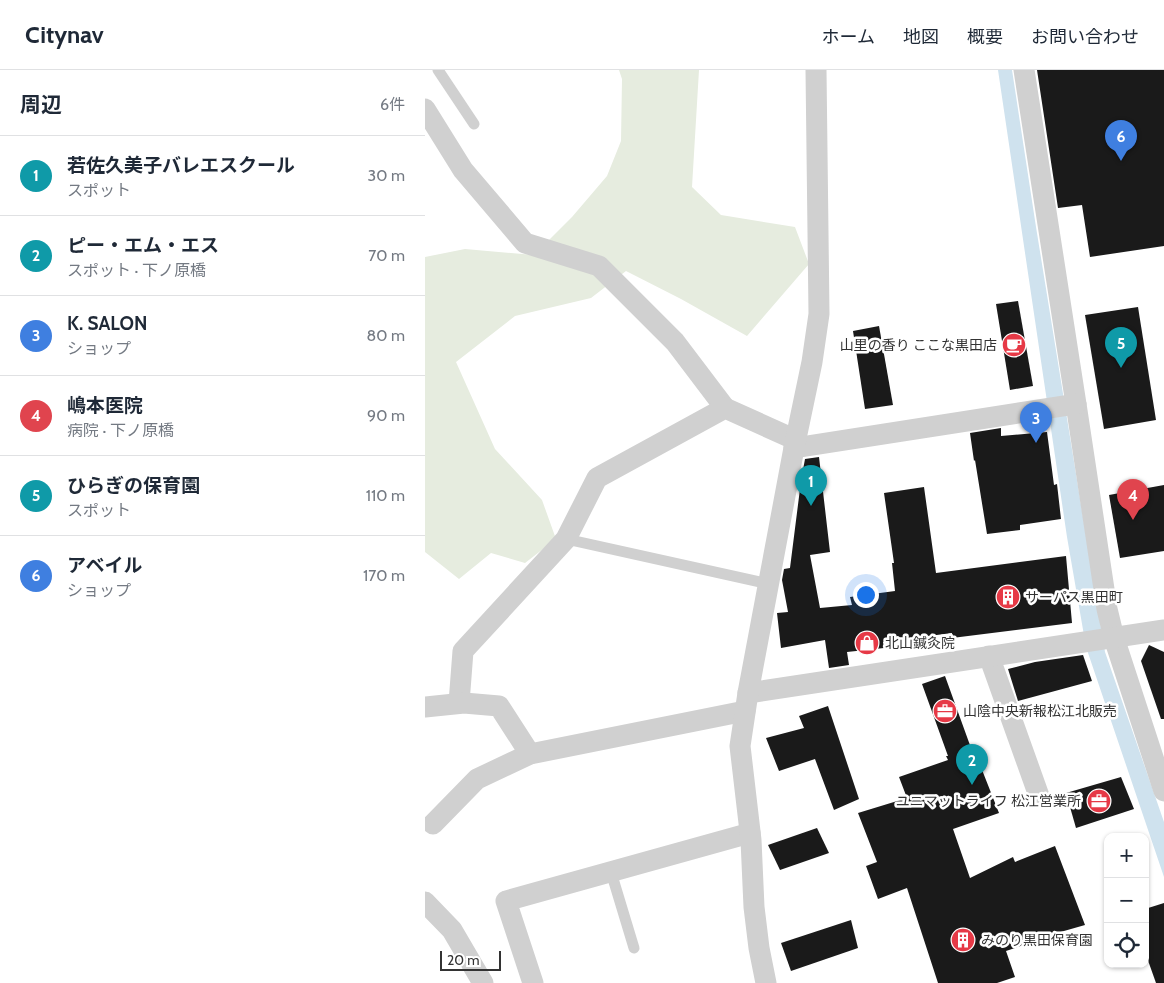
<!DOCTYPE html>
<html lang="ja">
<meta charset="utf-8">
<style>
:root{--surface:#fff;--page:#f6f6f7;--text:#1f2937;--muted:#747a83;--line:#e0e1e3;--accent:#0b8043}
body{margin:0;font-family:Cabin,"Noto Sans JP",sans-serif;background:var(--page);color:var(--text)}
.controls{position:absolute;right:15px;bottom:15px;display:grid;overflow:hidden;border-radius:10px;box-shadow:0 1px 4px #0004}
.controls button{width:45px;height:45px;display:grid;place-items:center;padding:0;border:0;border-bottom:1px solid var(--line);background:var(--surface);color:var(--text);font:25px sans-serif}
.scale{position:absolute;left:15px;bottom:12px;width:61px;box-sizing:border-box;padding-left:5px;border:2px solid #333;border-top:0;font-size:14px;line-height:18px;white-space:nowrap;color:#333;-webkit-text-stroke:4px #fff;paint-order:stroke}
.you{position:absolute;left:440px;top:524px;width:18px;height:18px;margin:-12px;border:4px solid #fff;border-radius:50%;background:#1a73e8;box-shadow:0 0 0 8px #1a73e833}
.badge{display:grid;place-items:center;width:32px;height:32px;border-radius:50%;background:var(--accent);color:#fff;font-size:16px;font-weight:700}
.pin{position:absolute;translate:-50% -41px;filter:drop-shadow(0 1px 2px #0008)}
.pin::after{content:'';position:absolute;top:26px;width:18px;height:15px;background:inherit;clip-path:polygon(0 0,100% 0,50% 100%)}
.list{margin:0;padding:0;list-style:none}
h2{display:flex;justify-content:space-between;align-items:center;height:65px;margin:0;padding:0 20px;font-size:21px}
h2 small{font-size:16px;font-weight:400;color:var(--muted)}
.list li{display:grid;grid-template-columns:32px 1fr auto;gap:15px;align-items:center;box-sizing:border-box;height:80px;padding:0 20px;border-top:1px solid var(--line)}
.list b{display:block;font-size:19px;white-space:nowrap}
.list p{margin:0;font-size:16px;white-space:nowrap;color:var(--muted)}
.list em{font-size:16px;font-style:normal;color:var(--muted)}
.icon{flex:none;width:28px;height:28px;fill:none;stroke:currentColor;stroke-width:2;stroke-linecap:round;stroke-linejoin:round}
.map{position:relative;flex:none;width:739px;height:913px;overflow:hidden}
header{display:flex;align-items:center;gap:30px;box-sizing:border-box;height:70px;padding:0 25px;background:var(--surface);border-bottom:1px solid var(--line)}
header strong{font-size:24px}
nav{display:flex;gap:28px;margin-inline-start:auto;font-size:18px}
main{display:flex}
aside{flex:1;background:var(--surface)}
.map>svg:first-child{display:block}
.green{fill:#e6ecdf}
.water{fill:#cfe2ee}
.building{fill:#1a1a1a}
.lines{fill:none;stroke-linecap:round;stroke-linejoin:round}
.lane{stroke:#d0d0d0;stroke-width:11}
.street{stroke:#d0d0d0;stroke-width:21}
.labels{text-anchor:middle;dominant-baseline:central;stroke-width:5;stroke-linejoin:round;paint-order:stroke}
.poi-label{font-size:14px;fill:#333;stroke:#fff;text-anchor:start}
</style>
<header>
<strong>Citynav</strong>
<nav><a>ホーム</a><a>地図</a><a>概要</a><a>お問い合わせ</a></nav>
</header>
<main>
<aside>
<h2>周辺<small>6件</small></h2>
<ul class="list">
<li><span class="badge" style="background:#0f9aa8">1</span><div><b>若佐久美子バレエスクール</b><p>スポット</p></div><em>30 m</em></li>
<li><span class="badge" style="background:#0f9aa8">2</span><div><b>ピー・エム・エス</b><p>スポット · 下ノ原橋</p></div><em>70 m</em></li>
<li><span class="badge" style="background:#3f7fe0">3</span><div><b>K. SALON</b><p>ショップ</p></div><em>80 m</em></li>
<li><span class="badge" style="background:#e0444e">4</span><div><b>嶋本医院</b><p>病院 · 下ノ原橋</p></div><em>90 m</em></li>
<li><span class="badge" style="background:#0f9aa8">5</span><div><b>ひらぎの保育園</b><p>スポット</p></div><em>110 m</em></li>
<li><span class="badge" style="background:#3f7fe0">6</span><div><b>アベイル</b><p>ショップ</p></div><em>170 m</em></li>
</ul>
</aside>
<div class="map">
<svg width="739" height="913" viewBox="0 0 739 913">
<rect width="100%" height="100%" fill="#fff"/>
<polygon class="green" points="194,0 274,0 267,117 296,145 370,157 384,194 322,266 256,229 201,201 166,228 90,246 31,292 70,379 117,430 131,469 100,493 66,483 34,509 0,482 0,187 40,179 109,185 147,147 182,106 196,71 197,9"/>
<polygon class="water" points="573,0 587,0 611,157 675,552 680,582 739,752 739,807 661,577 642,467"/>
<g class="building">
<polygon points="612,0 739,0 739,176 665,187 657,135 633,138"/>
<polygon points="593,231 608,316 585,320 571,234"/>
<polygon points="713,237 731,350 679,359 660,245"/>
<polygon points="454,256 468,335 440,339 428,261"/>
<polygon points="576,358 576,366 622,362 629,415 632,414 636,449 595,455 595,460 562,464 550,390 549,391 545,363"/>
<polygon points="394,387 405,482 385,485 395,538 427,535 425,527 470,521 467,493 469,493 459,423 499,417 511,503 641,486 647,553 527,568 527,563 458,572 459,578 422,582 424,595 404,598 400,570 356,578 352,543 363,542 357,510 359,499 365,498 376,411 380,389"/>
<polygon points="739,415 739,481 695,488 684,425"/>
<polygon points="724,575 739,582 739,649 736,649 716,591"/>
<polygon points="658,585 667,611 593,631 583,599 610,592"/>
<polygon points="520,606 546,678 548,677 574,743 528,759 545,808 588,787 590,792 630,776 660,855 618,867 619,868 581,881 590,907 572,913 513,913 482,818 453,829 441,796 452,792 433,743 482,728 474,707 523,690 521,686 523,686 497,614"/>
<polygon points="403,636 434,729 409,740 390,689 354,701 341,668 379,658 374,646"/>
<polygon points="696,707 709,739 651,758 641,723"/>
<polygon points="392,758 404,783 355,800 343,775"/>
<polygon points="739,833 739,913 731,913 720,882 720,839"/>
<polygon points="426,850 433,878 366,901 356,873"/>
</g>
<g class="lines">
<g class="lane">
<polyline points="13,0 49,54"/>
<polyline points="141,469 344,514"/>
<polyline points="186,802 209,878"/>
</g>
<g class="street">
<polyline points="599,0 651,334 682,539 689,568 739,721"/>
<polyline points="0,39 38,100 100,173 174,196 250,272 300,338"/>
<polyline points="369,378 651,334"/>
<polyline points="564,586 614,726"/>
<polyline points="323,623 739,560"/>
<polyline points="34,633 38,581 141,469 172,408 300,338 371,370"/>
<polyline points="0,637 39,633 74,636 105,684"/>
<polyline points="8,754 52,709 105,684 320,641"/>
<polyline points="0,832 27,860 58,913"/>
<polyline points="108,913 81,831 325,763"/>
<polyline points="341,913 334,878 329,837 326,770 315,676 323,623 369,378 387,292 394,244 391,0"/>
</g>
</g>
<defs>
<g id="cafe-disc" transform="scale(1.25)"><circle r="9.5" fill="#e63946" stroke="#fff"/><path d="M-5.5-4.5H6V0H3Q3 3.5 0 3.5H-2.5Q-5.5 3.5-5.5 0ZM3-3.2v2h1.7v-2ZM-6 4.5H4V6H-6Z" fill="#fff"/></g>
<g id="building-disc" transform="scale(1.25)"><circle r="9.5" fill="#e63946" stroke="#fff"/><path d="M-4-6H4V6H1V3H-1V6H-4ZM-2.5-4.3h1.7v1.8h-1.7ZM.8-4.3h1.7v1.8H.8ZM-2.5-1h1.7V.8h-1.7ZM.8-1h1.7V.8H.8Z" fill="#fff"/></g>
<g id="shop-disc" transform="scale(1.25)"><circle r="9.5" fill="#e63946" stroke="#fff"/><path d="M-5-2.5h2.3a2.7 3.5 0 0 1 5.4 0H5L5.5 6h-11ZM-1.5-2.5h3a1.5 2.3 0 0 0-3 0Z" fill="#fff"/></g>
<g id="office-disc" transform="scale(1.25)"><circle r="9.5" fill="#e63946" stroke="#fff"/><path d="M-6-3h4V-5.5h4V-3h4V5H-6ZM-1-4.5V-3h2v-1.5ZM-6 0V1H6V0Z" fill="#fff"/></g>
</defs>
<g fill-rule="evenodd">
<use href="#cafe-disc" x="589" y="275"/>
<use href="#building-disc" x="583" y="527"/>
<use href="#shop-disc" x="442" y="573"/>
<use href="#office-disc" x="520" y="641"/>
<use href="#office-disc" x="674" y="731"/>
<use href="#building-disc" x="538" y="870"/>
</g>
<g class="labels">
<g class="poi-label">
<text x="572" y="275" text-anchor="end">山里の香り ここな黒田店</text>
<text x="600" y="527">サーパス黒田町</text>
<text x="460" y="573">北山鍼灸院</text>
<text x="538" y="641">山陰中央新報松江北販売</text>
<text x="656" y="731" text-anchor="end">ユニマットライフ 松江営業所</text>
<text x="556" y="870">みのり黒田保育園</text>
</g>
</g>
</svg>
<div class="controls">
<button>+</button>
<button>−</button>
<button><svg class="icon" aria-label="locate" viewBox="0 0 24 24"><circle cx="12" cy="12" r="6"/><path d="M12 2v4M12 18v4M2 12h4M18 12h4"/></svg></button>
</div>
<div class="scale">20 m</div>
<div class="you"></div>
<div class="pin badge" style="left:386px;top:436px;background:#0f9aa8">1</div>
<div class="pin badge" style="left:547px;top:715px;background:#0f9aa8">2</div>
<div class="pin badge" style="left:611px;top:373px;background:#3f7fe0">3</div>
<div class="pin badge" style="left:708px;top:450px;background:#e0444e">4</div>
<div class="pin badge" style="left:696px;top:298px;background:#0f9aa8">5</div>
<div class="pin badge" style="left:696px;top:91px;background:#3f7fe0">6</div>
</div>
</main>
